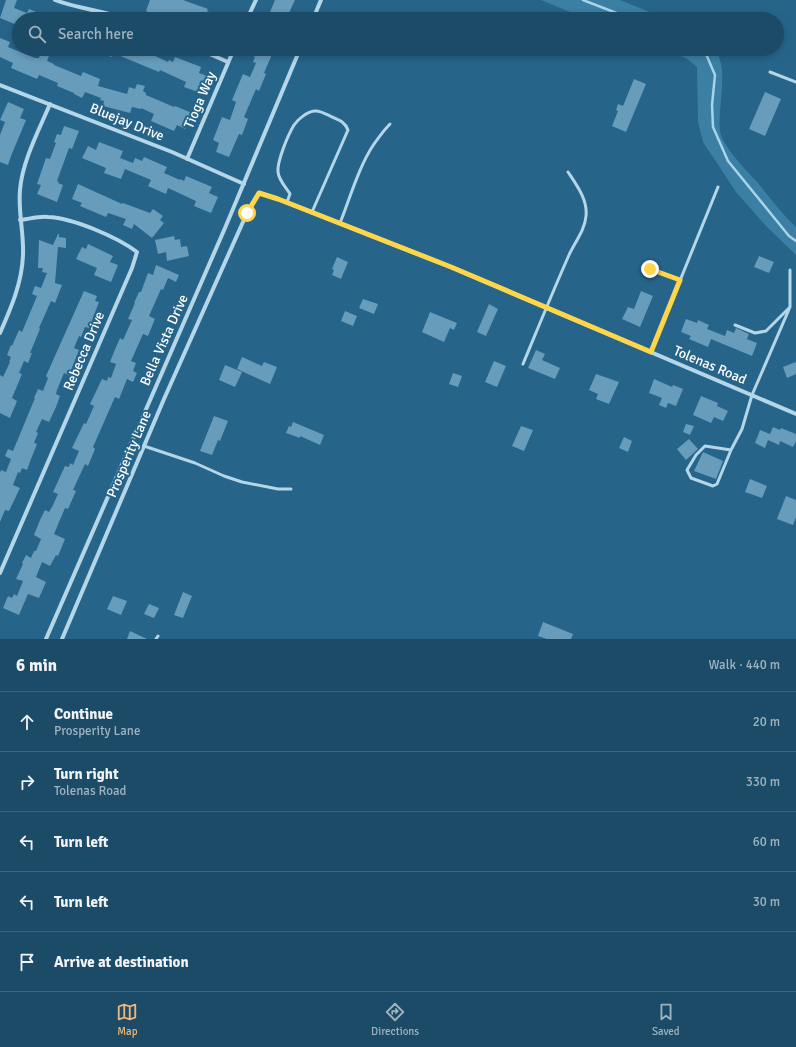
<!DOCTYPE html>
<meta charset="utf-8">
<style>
:root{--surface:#1c4b67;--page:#295570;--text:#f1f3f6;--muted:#a0b3c0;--line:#3a637b;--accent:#f2b778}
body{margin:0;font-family:Signika,sans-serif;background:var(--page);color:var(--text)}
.stop{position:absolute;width:12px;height:12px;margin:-9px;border:3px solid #ffd54a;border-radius:50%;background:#fff}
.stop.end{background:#ffd54a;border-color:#fff;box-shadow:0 1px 4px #0008}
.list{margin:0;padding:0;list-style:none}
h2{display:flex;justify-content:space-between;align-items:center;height:52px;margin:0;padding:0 16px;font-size:17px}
h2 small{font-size:13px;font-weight:400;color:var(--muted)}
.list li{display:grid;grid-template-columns:26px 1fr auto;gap:12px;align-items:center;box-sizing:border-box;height:60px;padding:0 16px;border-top:1px solid var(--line)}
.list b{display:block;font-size:15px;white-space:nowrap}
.list p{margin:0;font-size:13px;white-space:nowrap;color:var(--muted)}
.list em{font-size:13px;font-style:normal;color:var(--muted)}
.icon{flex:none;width:22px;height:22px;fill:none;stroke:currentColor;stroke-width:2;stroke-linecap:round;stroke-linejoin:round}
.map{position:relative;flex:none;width:796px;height:639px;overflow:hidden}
.search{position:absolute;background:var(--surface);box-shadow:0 2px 6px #0003;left:12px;right:12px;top:12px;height:44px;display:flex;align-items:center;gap:10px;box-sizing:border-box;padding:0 14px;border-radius:22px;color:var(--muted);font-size:15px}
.sheet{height:352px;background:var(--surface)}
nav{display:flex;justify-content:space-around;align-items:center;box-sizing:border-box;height:56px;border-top:1px solid var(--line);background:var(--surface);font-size:11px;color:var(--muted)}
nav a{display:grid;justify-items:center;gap:2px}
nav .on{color:var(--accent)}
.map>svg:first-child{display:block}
.green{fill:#3b7fa5}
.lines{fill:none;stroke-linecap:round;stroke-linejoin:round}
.stream{stroke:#a8d3e9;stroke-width:2.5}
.building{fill:#679cbb}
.service{stroke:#b3d6e9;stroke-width:3}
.minor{stroke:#b3d6e9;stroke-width:4}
.route{stroke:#ffd54a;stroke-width:5}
.labels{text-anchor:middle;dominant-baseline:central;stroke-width:4;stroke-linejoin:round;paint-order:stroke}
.street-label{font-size:14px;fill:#fff;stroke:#266489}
</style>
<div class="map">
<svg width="796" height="639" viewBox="0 0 796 639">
<rect width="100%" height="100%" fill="#266489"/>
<g class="green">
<polygon points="541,0 620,0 667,19 587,19"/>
<path d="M 660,49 L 715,49 C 730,72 717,105 720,131 C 722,146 747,171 758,183 C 770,198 782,214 796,227 L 796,255 L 766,226 L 736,192 L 703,142 L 698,122 L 697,67 L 686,58 Z"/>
</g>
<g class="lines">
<g class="stream">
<polyline points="583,0 632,19"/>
<polyline points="698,49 706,54 715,75 712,105 713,127 728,161 789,236 796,241"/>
</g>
</g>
<g class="building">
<polygon points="6,0 17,0 14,8 27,13 29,9 53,19 19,19 17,25 0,18"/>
<polygon points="150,0 183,0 208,9 207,11 225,19 188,19 175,15 173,19 169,19 156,13 155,15 146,11"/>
<polygon points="275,0 295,0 286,19 272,19 274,14 270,12"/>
<polygon points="0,38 10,42 8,47 35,58 39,58 41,52 49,56 47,61 54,64 54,65 81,76 83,72 100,79 98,86 127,94 129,87 135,89 137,84 145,86 143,91 146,93 146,95 174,107 175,106 192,113 185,129 177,125 174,131 151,121 154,114 141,108 141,109 132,107 130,113 103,106 104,101 100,100 101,98 85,92 82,98 74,94 74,93 57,86 58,83 39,75 37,79 11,68 13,63 0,57"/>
<polygon points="93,49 153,49 157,51 155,56 168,62 169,60 173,62 175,57 201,67 199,73 207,76 201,93 184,87 186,82 160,70 159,72 113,53 112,57 92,51"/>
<polygon points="254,49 267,49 273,52 264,73 266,74 259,91 256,89 244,117 248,119 242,135 239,134 229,157 216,152 219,143 213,140 222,117 230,120 236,102 232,100 243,74 250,77 256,63 253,62 255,57 251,55"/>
<polygon points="634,79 646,84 626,132 612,126 618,111 616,110 618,104 623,106"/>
<polygon points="765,92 781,99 765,136 749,129"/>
<polygon points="8,102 24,109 20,118 26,120 11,156 8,165 0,162 0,135 5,122 0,120"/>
<polygon points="64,126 79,131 72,149 69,148 57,181 59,182 58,183 63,185 57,202 37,194 41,185 37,184 46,158 50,159 56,143 54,142 57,134 61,135"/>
<polygon points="99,142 123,151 120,158 133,163 135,158 142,161 144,157 167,167 164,173 180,180 180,179 184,181 186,176 212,187 209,193 218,197 211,213 194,206 196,201 168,188 166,194 148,186 151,180 125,169 121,179 104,173 106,168 82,158 88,146 96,150"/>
<polygon points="78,184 122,204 123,203 150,213 153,209 163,216 160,220 164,223 152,238 134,224 132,229 123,225 126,219 108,213 106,217 80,206 82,203 72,199"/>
<polygon points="58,234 59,234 59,237 66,238 66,248 58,247 55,283 62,285 55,303 51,301 39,328 40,329 30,353 32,353 28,363 24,361 19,373 22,374 12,398 17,401 10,418 0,413 0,375 3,377 10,362 9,362 11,357 7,355 11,345 12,346 19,330 22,332 37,296 32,294 35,286 41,288 47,273 42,272 43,268 38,268 39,240 53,245"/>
<polygon points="174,236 175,240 180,239 181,247 187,246 189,256 167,261 166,252 158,254 155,240"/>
<polygon points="88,244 113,256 110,262 118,265 111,282 94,275 97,268 76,259 82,247 86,249"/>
<polygon points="759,256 774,262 769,273 754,267"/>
<polygon points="337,257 348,262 341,279 332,275 334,270 332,269"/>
<polygon points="156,265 179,275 176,282 168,278 163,290 161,289 149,316 155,319 148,336 143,334 131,361 136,363 133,371 137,373 133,382 127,379 119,399 115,397 93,447 95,449 88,466 85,464 73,490 76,491 68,509 65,508 54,534 65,539 58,556 56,555 50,566 42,562 36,577 46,582 39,598 28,594 19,615 3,608 8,596 12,598 14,594 17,596 23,581 16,579 23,564 22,563 26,555 31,558 34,551 36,551 41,539 34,535 40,520 45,510 49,512 52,507 58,494 53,492 65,466 69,467 70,463 73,465 79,451 72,448 84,423 86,424 94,406 90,404 102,379 107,381 108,377 111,378 116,364 110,362 116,347 120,338 123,340 132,320 128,319 135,303 134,303 139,292 141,292 148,273 153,275"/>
<polygon points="84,291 97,296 95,301 99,302 89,328 85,327 81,337 79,336 74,348 79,350 69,375 64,373 57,390 56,394 60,396 56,407 49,422 42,419 36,432 38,433 34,443 37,444 31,459 27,470 22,468 20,473 18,472 13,485 20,488 9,511 5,510 0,522 0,473 1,470 6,472 11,459 5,456 8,449 13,451 35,398 34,398 38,389 43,391 48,378 46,376"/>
<polygon points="641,291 653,296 640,327 622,319 628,307 634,309"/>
<polygon points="363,299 378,304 374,314 359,308"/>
<polygon points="489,304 498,309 486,336 477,332"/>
<polygon points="345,311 357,316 353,326 341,321"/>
<polygon points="430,312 457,323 454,330 450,328 444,342 422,332"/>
<polygon points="686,319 697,323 698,320 709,325 707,329 725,336 727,330 734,333 736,328 749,334 747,339 757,343 752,356 711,339 708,347 689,339 691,336 681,332"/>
<polygon points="536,350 545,354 542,360 560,368 555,379 528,368"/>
<polygon points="242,357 262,366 264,362 277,367 270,384 237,369"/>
<polygon points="494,361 506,366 497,387 485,382"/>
<polygon points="796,362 796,374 787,378 783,367"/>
<polygon points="225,365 242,372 235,387 219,380"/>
<polygon points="453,373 462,376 458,387 449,384"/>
<polygon points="596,374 619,382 609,404 596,399 598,394 589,390"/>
<polygon points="654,379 672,387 673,385 683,389 676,406 668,403 666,408 659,405 662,398 649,393"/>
<polygon points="701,396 718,403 717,406 728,411 723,421 714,417 711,423 693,415"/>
<polygon points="214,416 228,421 220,441 218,440 212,455 200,451"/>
<polygon points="293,422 324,435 320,445 300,436 300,438 286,433 289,426 291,427"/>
<polygon points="686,424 694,426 690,435 683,432"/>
<polygon points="521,426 533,430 524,451 512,446"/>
<polygon points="773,427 780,430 781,428 796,434 796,441 793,447 780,441 779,445 768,440 765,448 755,443 760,430 770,434"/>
<polygon points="624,437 632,441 628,452 619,448"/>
<polygon points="689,439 698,449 686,460 677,449"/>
<polygon points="703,452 723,461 716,479 694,471"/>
<polygon points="750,479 767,486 762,498 745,492"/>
<polygon points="786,496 796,500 796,517 793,525 777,519"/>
<polygon points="183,592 192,596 183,618 174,615"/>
<polygon points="113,596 127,601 121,615 107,609"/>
<polygon points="149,604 159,608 154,618 144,614"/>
<polygon points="543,622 573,634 571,639 547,639 538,636"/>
<polygon points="130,631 147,639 127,639"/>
</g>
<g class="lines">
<g class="service">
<polyline points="770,72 796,82"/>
<path d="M 287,202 L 290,194 C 286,187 279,181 278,172 C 277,161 288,135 294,125 C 298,119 307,112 314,111 C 320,110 326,114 332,117 C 339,120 345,122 348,130 L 312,212"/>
<path d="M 340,223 C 350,198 359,166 374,144 C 379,137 384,130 390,124"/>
<polyline points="650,269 680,280"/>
<polyline points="735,325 755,333 766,331 789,308"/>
<polyline points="651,352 718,187"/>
<path d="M 523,364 C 538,328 553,291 569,255 C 575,242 585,230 586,216 C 588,200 576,184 568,172"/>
<polyline points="144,446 195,463 224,476 242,482 278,489 291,489"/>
<polyline points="731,450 717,484 713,486 691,478 687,470 696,455 705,446 731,450 742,429 752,395 790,307 790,270"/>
<polyline points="156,639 158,636"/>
</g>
<g class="minor">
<path d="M 55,0 C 78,9 102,10 125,19"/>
<polyline points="247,19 256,0"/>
<polyline points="313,19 321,0"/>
<polyline points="198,49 228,62"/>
<polyline points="0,85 172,152 244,184"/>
<polyline points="187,159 234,49"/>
<path d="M 0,333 C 11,308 22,283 23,255 C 24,233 18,212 20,190 C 22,162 39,130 50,104"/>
<path d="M 0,573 L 132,268 L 137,252 C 117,237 73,218 48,217 C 39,216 29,219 20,220"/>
<polyline points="46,639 225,228 300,49"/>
<polyline points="62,639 164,399 247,213 259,193 278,199 451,267 796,414"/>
</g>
</g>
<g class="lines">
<polyline class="route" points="247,213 259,193 278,199 451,267 651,352 680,280 650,269"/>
</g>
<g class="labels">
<g class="street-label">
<text transform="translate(200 100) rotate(-67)">Tioga Way</text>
<text transform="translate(127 122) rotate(22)">Bluejay Drive</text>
<text transform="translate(164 340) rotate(-66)">Bella Vista Drive</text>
<text transform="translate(84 351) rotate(-67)">Rebecca Drive</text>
<text transform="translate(710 365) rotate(23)">Tolenas Road</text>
<text transform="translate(129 454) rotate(-67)">Prosperity Lane</text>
</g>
</g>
</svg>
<div class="stop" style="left:247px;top:213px"></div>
<div class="stop end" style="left:650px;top:269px"></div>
<div class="search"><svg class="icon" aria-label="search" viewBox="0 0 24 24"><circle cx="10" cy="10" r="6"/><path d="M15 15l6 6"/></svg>Search here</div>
</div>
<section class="sheet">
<h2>6 min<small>Walk · 440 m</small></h2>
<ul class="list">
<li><svg class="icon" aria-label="ahead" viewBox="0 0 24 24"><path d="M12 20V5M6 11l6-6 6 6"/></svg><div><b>Continue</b><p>Prosperity Lane</p></div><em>20 m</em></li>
<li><svg class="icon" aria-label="right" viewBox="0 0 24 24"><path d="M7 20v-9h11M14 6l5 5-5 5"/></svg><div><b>Turn right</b><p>Tolenas Road</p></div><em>330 m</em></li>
<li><svg class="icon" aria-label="left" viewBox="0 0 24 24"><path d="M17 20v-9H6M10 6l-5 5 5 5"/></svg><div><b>Turn left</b></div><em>60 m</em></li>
<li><svg class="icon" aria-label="left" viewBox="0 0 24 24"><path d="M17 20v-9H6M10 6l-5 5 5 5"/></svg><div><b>Turn left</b></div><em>30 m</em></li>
<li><svg class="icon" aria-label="arrive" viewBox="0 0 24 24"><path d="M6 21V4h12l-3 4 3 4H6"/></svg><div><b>Arrive at destination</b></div></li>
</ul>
</section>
<nav>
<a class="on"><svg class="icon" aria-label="map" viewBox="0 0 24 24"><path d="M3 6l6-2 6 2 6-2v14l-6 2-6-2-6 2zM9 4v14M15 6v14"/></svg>Map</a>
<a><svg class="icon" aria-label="directions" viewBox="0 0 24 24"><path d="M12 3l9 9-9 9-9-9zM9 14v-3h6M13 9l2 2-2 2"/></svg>Directions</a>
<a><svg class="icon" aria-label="saved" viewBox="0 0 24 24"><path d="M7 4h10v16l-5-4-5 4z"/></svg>Saved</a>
</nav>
